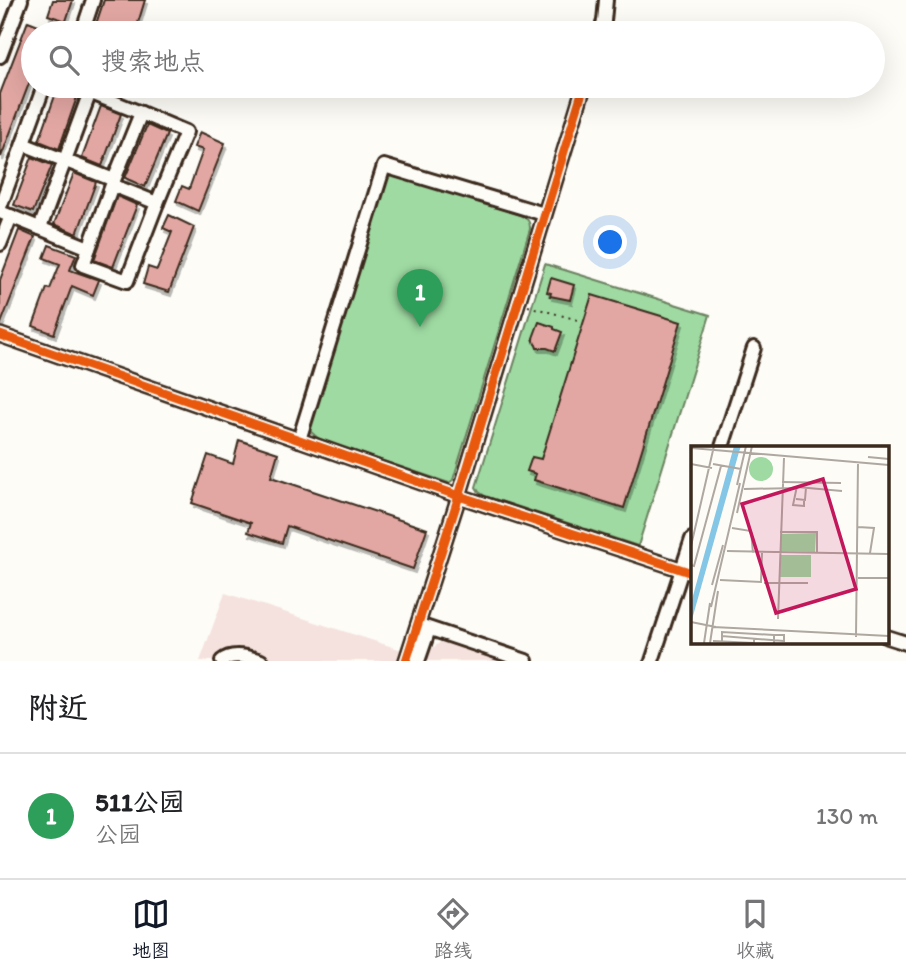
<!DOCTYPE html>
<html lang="zh">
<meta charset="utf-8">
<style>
:root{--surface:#fff;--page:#f6f6f6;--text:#202124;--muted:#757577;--line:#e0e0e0;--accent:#111827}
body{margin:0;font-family:Itim,"LXGW WenKai TC",sans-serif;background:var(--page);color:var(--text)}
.you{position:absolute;left:611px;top:243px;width:24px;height:24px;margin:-18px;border:5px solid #fff;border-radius:50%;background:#1a73e8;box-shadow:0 0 0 10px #1a73e833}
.badge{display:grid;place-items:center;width:46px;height:46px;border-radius:50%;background:var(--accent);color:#fff;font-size:23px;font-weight:700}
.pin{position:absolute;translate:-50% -58px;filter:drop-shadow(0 2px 4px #0008)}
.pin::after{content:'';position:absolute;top:37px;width:24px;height:21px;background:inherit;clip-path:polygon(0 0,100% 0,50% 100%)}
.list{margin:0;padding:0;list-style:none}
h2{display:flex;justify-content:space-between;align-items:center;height:91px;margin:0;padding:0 28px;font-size:30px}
h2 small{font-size:23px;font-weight:400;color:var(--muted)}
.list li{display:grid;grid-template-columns:46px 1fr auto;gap:21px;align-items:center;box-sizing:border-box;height:126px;padding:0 28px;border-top:2px solid var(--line)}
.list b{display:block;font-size:26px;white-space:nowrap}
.list p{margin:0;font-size:23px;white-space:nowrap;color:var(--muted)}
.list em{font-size:23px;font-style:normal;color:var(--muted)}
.icon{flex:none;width:38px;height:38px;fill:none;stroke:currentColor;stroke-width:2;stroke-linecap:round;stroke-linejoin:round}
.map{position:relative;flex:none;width:906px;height:661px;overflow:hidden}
.search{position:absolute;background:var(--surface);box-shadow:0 7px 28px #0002;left:21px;right:21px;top:21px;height:77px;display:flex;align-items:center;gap:18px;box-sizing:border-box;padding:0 24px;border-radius:38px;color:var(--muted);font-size:26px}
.sheet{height:217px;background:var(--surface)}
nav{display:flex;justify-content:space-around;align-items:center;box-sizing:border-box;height:98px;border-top:2px solid var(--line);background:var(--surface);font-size:19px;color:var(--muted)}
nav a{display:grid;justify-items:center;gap:4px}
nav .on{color:var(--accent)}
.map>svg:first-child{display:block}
.built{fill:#f5e2de}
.green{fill:#9edaa2;stroke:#6c8260;stroke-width:2}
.building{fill:#e2a7a3;stroke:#3b2a1e;stroke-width:2;filter:url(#shadow)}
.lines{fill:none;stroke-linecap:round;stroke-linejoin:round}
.minor-casing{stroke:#3b2a1e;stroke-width:18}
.path{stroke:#3b2a1e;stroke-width:2;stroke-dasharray:2 5;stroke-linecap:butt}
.minor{stroke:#fdfcf7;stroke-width:12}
.cycleway-casing{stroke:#fdfcf7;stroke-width:13}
.cycleway{stroke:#e8590c;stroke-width:9}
.inset-road{fill:none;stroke:#afa8a0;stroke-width:2}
.view{fill:#c2185b;fill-opacity:0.15;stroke:#c2185b;stroke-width:3.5}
.inset-edge{fill:none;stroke:#3b2a1e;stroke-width:3.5}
</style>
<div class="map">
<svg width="906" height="661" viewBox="0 0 906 661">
<defs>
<filter id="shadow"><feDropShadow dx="2" dy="4" stdDeviation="0" flood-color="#0004"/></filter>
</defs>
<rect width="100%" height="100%" fill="#fdfcf7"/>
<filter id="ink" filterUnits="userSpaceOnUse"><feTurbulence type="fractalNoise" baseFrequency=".0143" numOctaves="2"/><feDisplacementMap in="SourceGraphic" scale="14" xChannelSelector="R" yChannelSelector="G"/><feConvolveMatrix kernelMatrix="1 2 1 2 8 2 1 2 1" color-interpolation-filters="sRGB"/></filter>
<g filter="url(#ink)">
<g class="built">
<polygon points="225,593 405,651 401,661 200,661"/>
<polygon points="445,639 511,661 427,661 431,649"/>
</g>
<g class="green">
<path d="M 397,176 L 520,215 C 528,219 530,221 530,229 L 453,480 L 449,483 L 320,440 L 310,431 L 309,425 L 384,181 L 390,177 Z"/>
<polygon points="545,264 710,315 638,546 485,496 479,492 476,487"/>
</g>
<g class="building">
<polygon points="53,0 73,0 66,21 48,15"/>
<polygon points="104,0 145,0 135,33 93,33"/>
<polygon points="28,21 59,33 33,33 33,73 1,157 0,94"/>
<polygon points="57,90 77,97 59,149 39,141"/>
<polygon points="101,106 121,114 102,166 82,158"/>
<polygon points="147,125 167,134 145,187 125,178"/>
<polygon points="200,132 225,143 198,211 176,201 182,186 189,189 203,150 194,147"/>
<polygon points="32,157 52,165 33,212 14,205"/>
<polygon points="74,173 96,182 77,234 54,224"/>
<polygon points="117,196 137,205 113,267 94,260"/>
<polygon points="169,215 194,227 169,292 143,284 148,267 157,270 172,232 163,228"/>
<polygon points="19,230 35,237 0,326 0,280"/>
<polygon points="49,245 76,255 70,270 99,280 93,295 72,286 54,334 33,326 47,288 50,289 60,264 44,258"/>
<polygon points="551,278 574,285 570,300 550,296 551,293 547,292"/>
<polygon points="592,295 681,322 624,508 534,480 536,474 527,471 532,457 541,459"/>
<polygon points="539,322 554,327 554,329 562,332 555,351 547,348 537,348 536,345 535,344 533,338"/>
<polygon points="239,440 278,453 271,477 427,529 413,569 287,526 282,543 248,532 251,523 192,503 208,455 233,464"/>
</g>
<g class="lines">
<g class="minor-casing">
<g id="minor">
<polyline points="82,33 93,0"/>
<polyline points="600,33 604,21 606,0"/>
<polyline points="0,56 21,0"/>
<polyline points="74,86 141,113 114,180"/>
<polyline points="141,113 186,132 157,203"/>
<polyline points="23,144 114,180 112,185 83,265 127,281 157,203 112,185"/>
<polyline points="0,207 44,86"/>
<polyline points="0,212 89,248"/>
<polyline points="40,228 90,92"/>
<polyline points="0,244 11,216"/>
<polyline points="0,335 459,496 692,573"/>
<polyline points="299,440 384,166 544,214"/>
<polyline points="722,447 754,348"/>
<polyline points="419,625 526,661"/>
<polyline points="887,637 906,643"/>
<path d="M 222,661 C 232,652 249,657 261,661"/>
<polyline points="406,661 459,496 584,86"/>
<polyline points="418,661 429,629"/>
<polyline points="652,661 692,539"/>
</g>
</g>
<polyline class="path" points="528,306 578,320"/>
<use href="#minor" class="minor"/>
<g class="cycleway-casing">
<g id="cycleway">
<polyline points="0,335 459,496 692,573"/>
<polyline points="406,661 459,496 584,86"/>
</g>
</g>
<use href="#cycleway" class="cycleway"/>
</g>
</g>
<g transform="translate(691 446)">
<rect width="198" height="198" fill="#fdfcf7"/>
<path d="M58 23a12 12 0 1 1 24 0a12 12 0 1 1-24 0ZM 125,87 L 124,106 L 90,105 L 90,88 ZM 90,109 L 120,109 L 120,131 L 89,131 Z" fill="#9edaa2"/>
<path d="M 43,0 L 50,0 L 48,6 L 0,177 L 0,157 Z" fill="#84c6e5"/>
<path class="inset-road" d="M 0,2 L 198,19M 177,11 L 198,13M 0,18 L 21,22M 22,18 L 50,23M 91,36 L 150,37M 46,39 L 55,0M 106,40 L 102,59 L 113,60 L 113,54M 106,41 L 151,45M 53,43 L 106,42M 105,53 L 114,54 L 115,41M 46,67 L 61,0M 167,81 L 183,82 L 179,107M 41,82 L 60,85 L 62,107M 89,86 L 126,86 L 126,107M 0,100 L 23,0M 36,105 L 198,108M 0,119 L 3,120 L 30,20M 167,132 L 198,132M 29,134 L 70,136 L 71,107M 73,137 L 117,137M 21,139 L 32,99M 20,161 L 49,37M 87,173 L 93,12M 0,176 L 25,181M 22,181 L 198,190M 31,191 L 31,186 L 83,189M 165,191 L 167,16M 22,195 L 63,197 L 63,193M 31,195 L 31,190 L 93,195M 13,197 L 19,157M 19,197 L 27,145M 83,197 L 83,189 L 93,189 L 93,196"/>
<path class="view" d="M 132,33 L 165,143 L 85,167 L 51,58 Z"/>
<rect width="198" height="198" class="inset-edge"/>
</g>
</svg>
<div class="you"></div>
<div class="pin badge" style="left:420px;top:327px;background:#2e9e5b">1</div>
<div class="search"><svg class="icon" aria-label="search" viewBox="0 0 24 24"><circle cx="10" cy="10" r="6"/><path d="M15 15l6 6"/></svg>搜索地点</div>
</div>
<section class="sheet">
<h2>附近<small></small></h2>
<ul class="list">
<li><span class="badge" style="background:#2e9e5b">1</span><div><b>511公园</b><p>公园</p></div><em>130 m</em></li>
</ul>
</section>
<nav>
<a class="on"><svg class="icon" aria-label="map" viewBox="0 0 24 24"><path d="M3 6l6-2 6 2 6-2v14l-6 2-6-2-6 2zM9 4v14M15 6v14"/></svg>地图</a>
<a><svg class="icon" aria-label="directions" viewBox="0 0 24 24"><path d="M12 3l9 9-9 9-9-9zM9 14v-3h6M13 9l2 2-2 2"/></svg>路线</a>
<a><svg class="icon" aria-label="saved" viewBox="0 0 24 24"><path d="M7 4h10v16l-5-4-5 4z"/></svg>收藏</a>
</nav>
